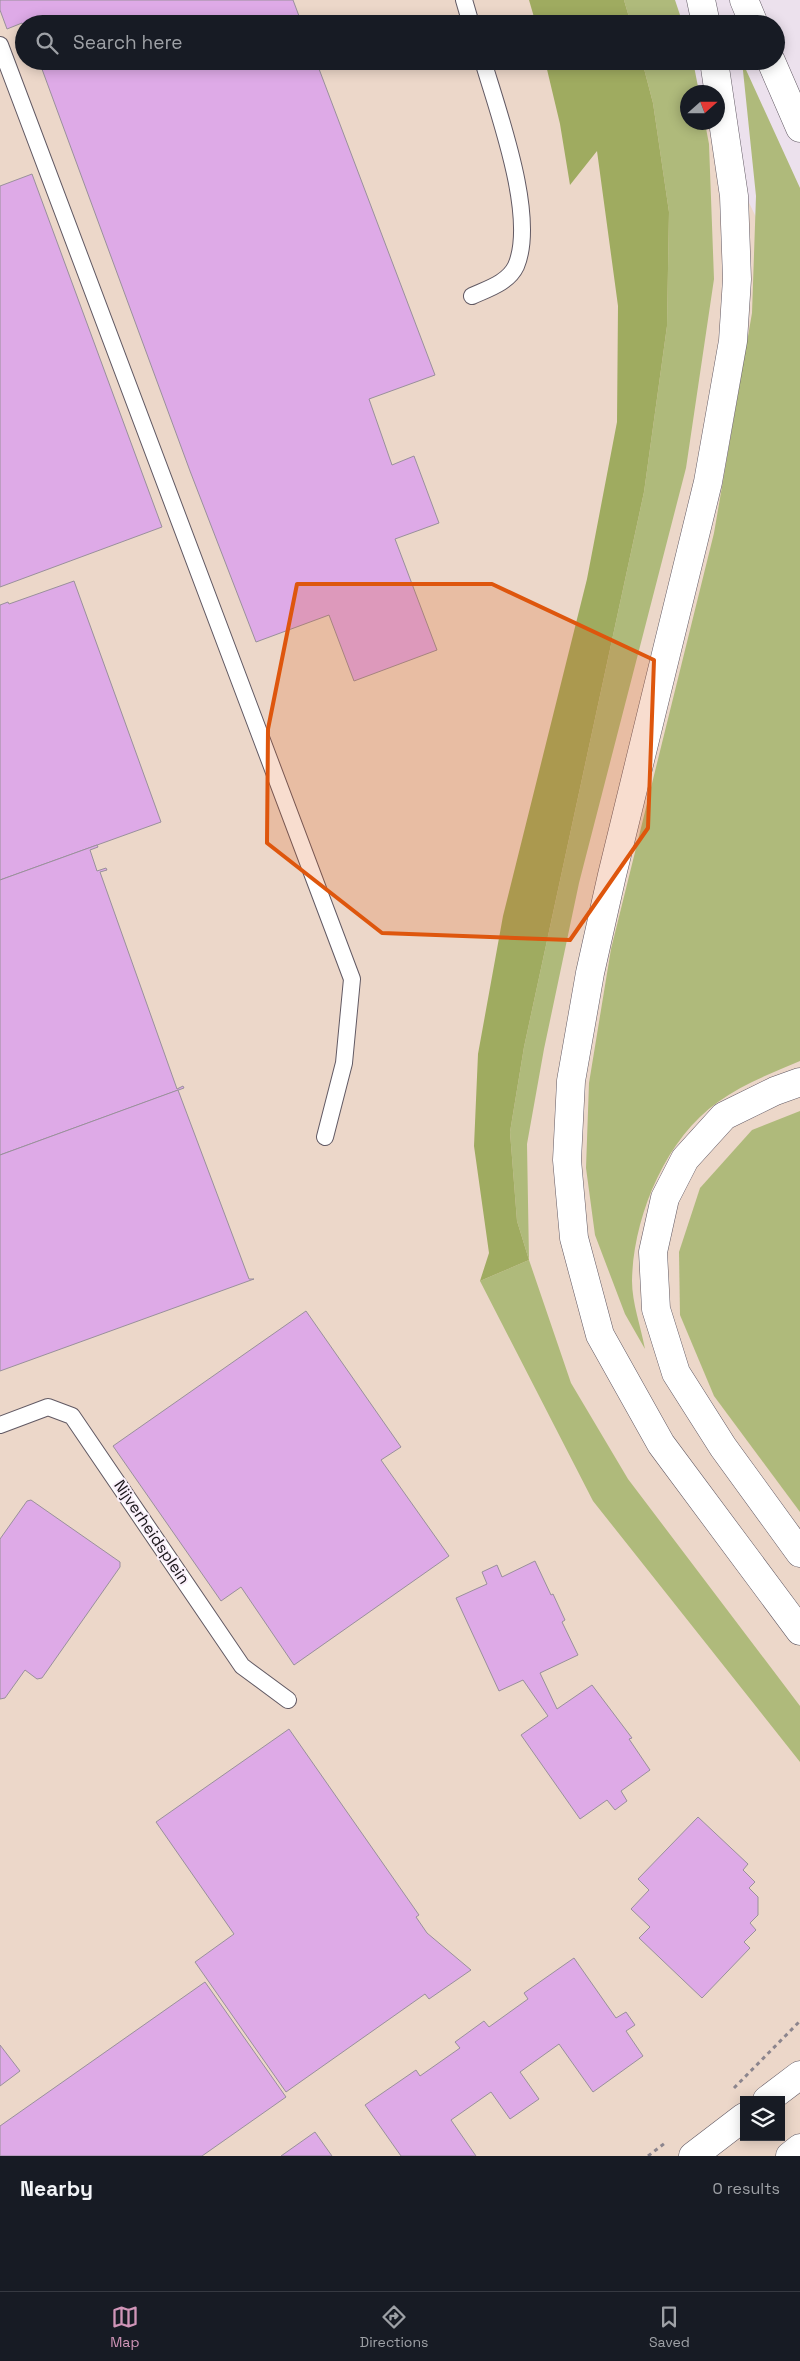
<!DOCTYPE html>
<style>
:root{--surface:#171b24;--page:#242831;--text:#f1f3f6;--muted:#9ea1a6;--line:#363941;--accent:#d095b8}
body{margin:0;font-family:"Space Grotesk",sans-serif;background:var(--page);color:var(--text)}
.controls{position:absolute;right:15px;bottom:15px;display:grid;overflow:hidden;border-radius:0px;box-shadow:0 2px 12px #0003}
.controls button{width:45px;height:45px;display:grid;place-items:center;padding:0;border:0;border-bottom:1px solid var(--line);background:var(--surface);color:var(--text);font:25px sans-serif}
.compass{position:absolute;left:680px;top:85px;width:45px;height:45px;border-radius:50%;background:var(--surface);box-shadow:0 2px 12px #0003;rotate:69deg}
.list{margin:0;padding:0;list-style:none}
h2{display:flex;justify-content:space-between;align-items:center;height:65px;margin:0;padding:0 20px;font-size:21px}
h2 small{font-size:16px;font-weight:400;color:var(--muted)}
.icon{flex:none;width:28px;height:28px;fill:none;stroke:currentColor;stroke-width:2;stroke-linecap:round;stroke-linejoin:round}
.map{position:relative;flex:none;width:800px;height:2156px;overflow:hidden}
.search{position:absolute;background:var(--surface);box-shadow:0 2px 12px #0003;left:15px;right:15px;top:15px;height:55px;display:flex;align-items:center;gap:12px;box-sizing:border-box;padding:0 18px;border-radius:28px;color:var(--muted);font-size:19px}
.sheet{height:135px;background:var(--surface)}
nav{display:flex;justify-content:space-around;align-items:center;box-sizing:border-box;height:70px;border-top:1px solid var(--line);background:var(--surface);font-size:14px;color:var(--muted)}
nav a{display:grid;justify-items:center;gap:2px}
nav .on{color:var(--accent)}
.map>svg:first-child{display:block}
.industrial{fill:#ecd7c9;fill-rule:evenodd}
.green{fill:#afba7b}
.forest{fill:#9fab60}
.building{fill:#deaae7;stroke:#99909b}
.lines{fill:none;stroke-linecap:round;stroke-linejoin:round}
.lane-casing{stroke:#615963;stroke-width:18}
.secondary-casing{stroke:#615963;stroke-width:29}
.highway-casing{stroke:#615963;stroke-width:29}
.path{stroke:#8c858d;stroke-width:3;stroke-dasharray:4 4;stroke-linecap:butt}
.lane{stroke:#fff;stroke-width:16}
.secondary{stroke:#fff;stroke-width:28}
.highway{stroke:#fff;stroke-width:28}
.marked{fill:#de560d;fill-opacity:0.2;stroke:#de560d;stroke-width:4;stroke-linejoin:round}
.labels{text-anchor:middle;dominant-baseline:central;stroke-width:4;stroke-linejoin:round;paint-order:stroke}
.street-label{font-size:16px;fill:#1a161a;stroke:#f9effa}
</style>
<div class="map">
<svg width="800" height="2156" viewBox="0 0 800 2156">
<rect width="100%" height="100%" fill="#ece1ed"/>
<path class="industrial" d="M 0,0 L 651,0 L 662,24 L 24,24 L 24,61 L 681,61 L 688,92 L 688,122 L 710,123 L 800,307 L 800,2156 L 0,2156 ZM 744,2100 L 781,2100 L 781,2137 L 744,2137 Z"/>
<g class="green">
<polygon points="624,0 675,0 683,24 631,24"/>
<polygon points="642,61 693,61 699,92 688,92 688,122 705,123 709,144 714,279 686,468 579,883 544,1049 527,1144 529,1260 571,1383 628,1479 800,1706 800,1762 593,1501 480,1281 529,1260 517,1221 510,1132 524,1047 644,492 667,326 669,212 653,103"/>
<path d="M 742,61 L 800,188 L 800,1061 C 772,1073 743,1084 718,1102 C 665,1139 633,1218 632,1281 C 632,1303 641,1327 645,1349 L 625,1314 L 595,1235 L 586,1168 L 589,1083 L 611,949 L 714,533 L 752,313 L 756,196 Z"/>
<polygon points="800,1111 800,1512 714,1396 680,1315 679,1252 700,1188 752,1130"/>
</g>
<g class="forest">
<polygon points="529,0 624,0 631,24 536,24"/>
<polygon points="545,61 642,61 653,103 669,212 667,326 644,492 524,1047 510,1132 517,1221 529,1260 480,1281 489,1253 474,1146 478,1054 503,916 587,579 617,422 618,306 597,151 570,185 560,124"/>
</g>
<g class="building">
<polygon points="0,0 293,0 302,24 24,24 24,27 22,23 7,29 0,10"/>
<polygon points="39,61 316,61 435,375 369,399 392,465 414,456 439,523 395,539 437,650 354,681 329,615 256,642 190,471"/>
<polygon points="32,174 162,527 0,587 0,186"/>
<polygon points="74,581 161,822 0,880 0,605 8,602 9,604"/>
<polygon points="97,845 98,847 90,850 97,871 106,868 107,870 100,872 177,1089 183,1086 184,1088 0,1155 0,880"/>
<polygon points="178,1090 249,1279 254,1279 0,1371 0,1155"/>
<polygon points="306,1311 401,1447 381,1460 449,1556 294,1665 241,1587 221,1601 113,1446"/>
<polygon points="31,1500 120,1562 120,1567 42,1678 37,1679 25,1670 5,1698 0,1699 0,1539 27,1501"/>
<polygon points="535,1561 551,1595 553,1594 565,1620 562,1622 578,1655 540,1673 557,1709 592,1685 632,1738 629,1739 650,1770 621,1791 627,1801 615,1810 607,1800 580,1819 521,1735 548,1716 523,1680 499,1691 456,1598 487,1584 482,1572 497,1565 502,1577"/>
<polygon points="289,1729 419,1915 416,1917 427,1933 471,1970 429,1999 425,1994 286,2092 195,1962 234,1934 156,1822"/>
<polygon points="698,1817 748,1864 743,1870 755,1882 749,1888 758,1897 758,1915 750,1923 756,1930 744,1942 750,1948 702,1998 639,1938 650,1927 631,1909 649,1890 638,1879"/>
<polygon points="574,1958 616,2018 626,2012 635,2025 626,2031 643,2056 593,2092 559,2044 520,2072 539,2099 510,2119 491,2092 451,2120 476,2156 401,2156 365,2105 416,2070 420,2076 460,2048 455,2042 484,2021 489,2027 528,1999 524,1993"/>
<polygon points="205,1982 286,2097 202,2156 0,2156 0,2126"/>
<polygon points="0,2045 20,2071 0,2086"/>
<polygon points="315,2132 332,2156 281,2156"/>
</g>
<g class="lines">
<g class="lane-casing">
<g id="lane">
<polyline points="464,0 471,24"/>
<polyline points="0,45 352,979 344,1063 325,1137"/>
<path d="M 472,296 C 487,289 508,283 516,266 C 537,217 498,112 483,61"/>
<polyline points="0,1425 48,1407 72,1416 242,1666 288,1700"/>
</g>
</g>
<g class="secondary-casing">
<g id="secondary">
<polyline points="767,2100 800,2075"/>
<polyline points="693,2156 744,2117"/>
<polyline points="790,2156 800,2148"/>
</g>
</g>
<g class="highway-casing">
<g id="highway">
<polyline points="701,0 706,24"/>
<polyline points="744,0 754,24"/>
<polyline points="714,61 734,196 737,279 733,341 708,482 612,875 590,973 571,1081 567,1160 574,1238 600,1335 661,1444 800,1631"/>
<polyline points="771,61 800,128"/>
<polyline points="800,1082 775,1091 724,1116 685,1159 665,1198 653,1252 656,1309 676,1373 723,1447 800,1553"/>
</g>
</g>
<g class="path">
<polyline points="734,2088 800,2021"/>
<polyline points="648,2156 665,2143"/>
</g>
<use href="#lane" class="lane"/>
<use href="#secondary" class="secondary"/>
<use href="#highway" class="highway"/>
</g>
<path class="marked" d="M 297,584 L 492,584 L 654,660 L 648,828 L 570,940 L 382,933 L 267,843 L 268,729 Z"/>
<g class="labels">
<g class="street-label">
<text transform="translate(152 1532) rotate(56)">Nijverheidsplein</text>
</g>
</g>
</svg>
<div class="controls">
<button><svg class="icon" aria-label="layers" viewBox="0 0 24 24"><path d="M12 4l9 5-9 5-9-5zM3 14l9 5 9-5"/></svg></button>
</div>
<svg class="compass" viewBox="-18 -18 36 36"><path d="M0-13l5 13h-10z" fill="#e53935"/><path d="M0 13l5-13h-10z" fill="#9ea1a6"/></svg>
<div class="search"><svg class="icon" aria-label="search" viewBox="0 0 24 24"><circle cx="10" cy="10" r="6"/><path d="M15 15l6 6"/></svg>Search here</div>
</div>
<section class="sheet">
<h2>Nearby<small>0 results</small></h2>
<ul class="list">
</ul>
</section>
<nav>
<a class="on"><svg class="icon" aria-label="map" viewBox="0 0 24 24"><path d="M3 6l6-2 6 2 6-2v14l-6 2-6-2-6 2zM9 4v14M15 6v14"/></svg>Map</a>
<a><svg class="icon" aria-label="directions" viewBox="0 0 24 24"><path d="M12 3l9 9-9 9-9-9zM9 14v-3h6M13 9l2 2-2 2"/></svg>Directions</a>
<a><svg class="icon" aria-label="saved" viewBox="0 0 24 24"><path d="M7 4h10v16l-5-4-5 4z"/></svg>Saved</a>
</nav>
